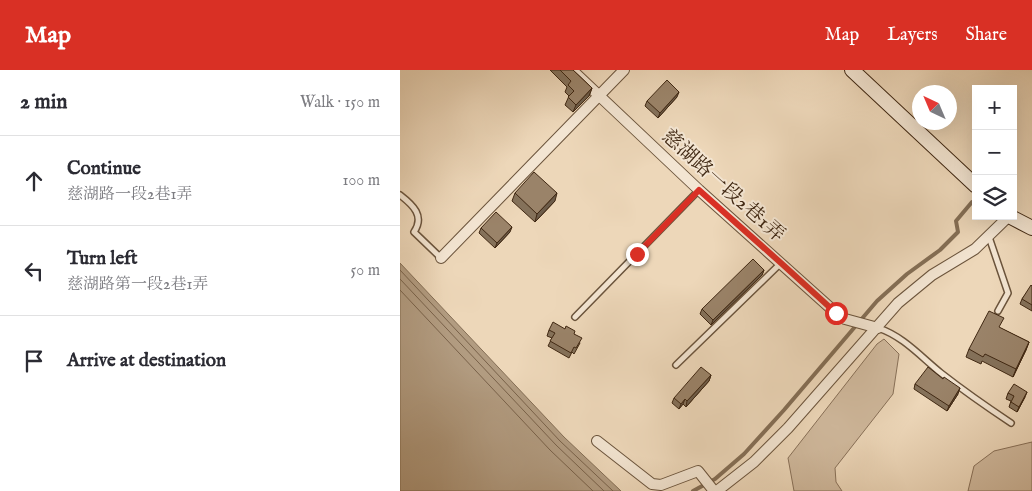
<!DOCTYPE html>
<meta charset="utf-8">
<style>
:root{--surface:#fff;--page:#f7f7f7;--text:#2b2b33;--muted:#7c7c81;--line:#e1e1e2;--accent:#d93025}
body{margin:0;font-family:"IM FELL English","Noto Serif TC",serif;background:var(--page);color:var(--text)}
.controls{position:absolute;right:15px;top:15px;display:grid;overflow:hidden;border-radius:0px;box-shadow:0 5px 20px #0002}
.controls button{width:45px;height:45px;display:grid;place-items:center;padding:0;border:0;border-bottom:1px solid var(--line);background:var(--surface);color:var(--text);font:25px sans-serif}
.compass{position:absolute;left:512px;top:15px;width:45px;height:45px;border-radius:50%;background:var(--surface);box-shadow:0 5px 20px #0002;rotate:316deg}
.stop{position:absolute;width:15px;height:15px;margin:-11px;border:4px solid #d93025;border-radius:50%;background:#fff}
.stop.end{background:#d93025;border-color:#fff;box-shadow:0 1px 5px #0008}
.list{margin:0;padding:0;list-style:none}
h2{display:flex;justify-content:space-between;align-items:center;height:65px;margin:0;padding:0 20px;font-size:21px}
h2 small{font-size:16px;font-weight:400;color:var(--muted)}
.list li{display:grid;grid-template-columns:32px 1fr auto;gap:15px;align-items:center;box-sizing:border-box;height:90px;padding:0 20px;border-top:1px solid var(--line)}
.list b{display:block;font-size:19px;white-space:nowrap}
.list p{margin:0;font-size:16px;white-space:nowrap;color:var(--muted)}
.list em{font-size:16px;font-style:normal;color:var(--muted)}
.icon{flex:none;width:28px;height:28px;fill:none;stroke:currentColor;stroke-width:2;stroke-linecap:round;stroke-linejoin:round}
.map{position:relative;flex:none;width:632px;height:421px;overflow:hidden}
header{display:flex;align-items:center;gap:30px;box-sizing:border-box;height:70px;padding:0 25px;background:var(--accent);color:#fff}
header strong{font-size:24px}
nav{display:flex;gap:28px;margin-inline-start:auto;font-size:18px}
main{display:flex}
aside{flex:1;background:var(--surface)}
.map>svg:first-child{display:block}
.green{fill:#d0b99d;stroke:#887058}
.water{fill:#b29c81;stroke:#846e55}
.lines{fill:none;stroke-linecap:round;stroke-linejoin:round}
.shore{stroke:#79624a;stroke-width:1}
.stream{stroke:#846e55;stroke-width:4}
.lane-casing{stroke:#6b543c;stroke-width:8}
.street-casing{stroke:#6b543c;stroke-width:12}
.secondary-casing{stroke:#402813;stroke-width:16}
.lane{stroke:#f3e5d2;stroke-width:5}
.street{stroke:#f3e5d2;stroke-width:10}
.secondary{stroke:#f3e5d2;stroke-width:14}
.wall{fill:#84715a;stroke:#402813}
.shaded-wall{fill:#6c5c4a;stroke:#402813}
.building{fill:#9a8369;stroke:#402813}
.route{stroke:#d93025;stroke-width:6}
.labels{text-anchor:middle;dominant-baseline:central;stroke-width:4;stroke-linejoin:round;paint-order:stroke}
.street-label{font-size:20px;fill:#402813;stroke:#f3e5d2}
</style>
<header>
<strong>Map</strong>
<nav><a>Map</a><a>Layers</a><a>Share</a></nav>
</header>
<main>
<aside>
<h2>2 min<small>Walk · 150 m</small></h2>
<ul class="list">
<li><svg class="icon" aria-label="ahead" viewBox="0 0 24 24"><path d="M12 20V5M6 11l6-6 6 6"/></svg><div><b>Continue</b><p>慈湖路一段2巷1弄</p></div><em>100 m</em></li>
<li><svg class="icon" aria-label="left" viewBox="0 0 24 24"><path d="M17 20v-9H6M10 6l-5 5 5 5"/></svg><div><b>Turn left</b><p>慈湖路第一段2巷1弄</p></div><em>50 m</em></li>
<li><svg class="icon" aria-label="arrive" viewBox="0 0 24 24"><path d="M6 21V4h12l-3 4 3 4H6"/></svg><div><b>Arrive at destination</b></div></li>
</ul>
</aside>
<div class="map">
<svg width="632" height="421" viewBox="0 0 632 421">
<rect width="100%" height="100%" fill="#edd7b9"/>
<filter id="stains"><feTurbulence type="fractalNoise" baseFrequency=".004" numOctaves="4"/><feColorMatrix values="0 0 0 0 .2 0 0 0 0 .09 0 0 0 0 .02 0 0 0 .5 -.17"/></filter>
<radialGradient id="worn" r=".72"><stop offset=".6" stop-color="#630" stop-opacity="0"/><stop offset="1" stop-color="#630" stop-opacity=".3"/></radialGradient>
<g class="green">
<polygon points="484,269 499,284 493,324 435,398 436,412 442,421 394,421 388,388 477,274"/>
<polygon points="632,372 632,421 568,421 574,396 594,381"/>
</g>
<polygon class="water" points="0,193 164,367 221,421 0,421"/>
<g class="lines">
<g class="shore">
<polyline points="0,200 160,371 213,421"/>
<polyline points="0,209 156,375 204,421"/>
<polyline points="0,220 150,380 193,421"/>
</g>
<g class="stream">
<polyline points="613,89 613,88"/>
<polyline points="293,421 315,409 344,384 384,340 477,231 507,204 540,180 558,162 556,151 572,132"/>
</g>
<g class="lane-casing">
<g id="lane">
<path d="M 0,125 C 13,135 25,146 14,162 L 41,188"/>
<polyline points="589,167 608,223 598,241"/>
<polyline points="175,247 299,120"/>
<path d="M 478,258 C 503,266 521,287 541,303 C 564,321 587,337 611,353"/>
<polyline points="276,295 381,193"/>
</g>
</g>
<g class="street-casing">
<g id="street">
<polyline points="172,0 299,120 436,243 445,249 478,258"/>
<polyline points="41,188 224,0"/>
<polyline points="197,371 252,414 261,415 298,401 314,421"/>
<polyline points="317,421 354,392 388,358 498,233 532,205 575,179 609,146"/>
</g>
</g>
<g class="secondary-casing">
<g id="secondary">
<polyline points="452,0 576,116"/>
<polyline points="609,146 632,158"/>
</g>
</g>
<use href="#lane" class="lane"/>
<use href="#street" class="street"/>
<use href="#secondary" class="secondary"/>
</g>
<g class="wall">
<polygon points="150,0 173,0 192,18 189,26 173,42 165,35 169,26 165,22 167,17"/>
<polygon points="277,27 258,48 245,36 247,31"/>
<polygon points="115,123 155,131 135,152 112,131"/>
<polygon points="81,158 110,162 95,178 79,163"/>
<polygon points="364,200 362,205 311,255 300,244 302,239"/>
<polygon points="632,216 632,241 620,234 622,229"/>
<polygon points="600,258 629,272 626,280 613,307 582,291 581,294 566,287 569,279"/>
<polygon points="149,260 174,264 180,273 174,284 172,282 169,288 148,276 152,268 147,266"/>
<polygon points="311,305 309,311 286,337 283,334 279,339 272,333 274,328"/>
<polygon points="515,314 558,324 547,341 514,319"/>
<polygon points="608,323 625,327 617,342 609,337 611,331 606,329"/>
</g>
<g class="shaded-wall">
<polygon points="192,18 189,26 173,42 176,35"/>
<polygon points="279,22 277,27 258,48 260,43"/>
<polygon points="157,123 155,131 135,152 137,144"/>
<polygon points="112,157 110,162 95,178 97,173"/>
<polygon points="364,200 362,205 311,255 313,250"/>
<polygon points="629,272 626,280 613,307 616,299"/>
<polygon points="311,305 309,311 286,337 287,331"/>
<polygon points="560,318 558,324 547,341 549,336"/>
<polygon points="627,322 625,327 617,342 619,337"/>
<polygon points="285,329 283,334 279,339 281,334"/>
</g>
<g class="building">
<polygon points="160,0 173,0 192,18 176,35 168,27 174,21 168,15 171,11"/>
<polygon points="267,10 279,22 260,43 247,31"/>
<polygon points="134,102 157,123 137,144 115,123"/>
<polygon points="96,142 112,157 97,173 81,158"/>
<polygon points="353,189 364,200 313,250 302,239"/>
<polygon points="631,215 632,216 632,235 622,229"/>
<polygon points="589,241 604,248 599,257 629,272 616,299 585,284 583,287 569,279"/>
<polygon points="153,252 165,259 166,256 175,261 174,264 182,268 176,278 174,277 171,283 150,271 155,263 149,260"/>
<polygon points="301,297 311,305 287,331 285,329 281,334 274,328"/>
<polygon points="528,297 543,309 544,307 560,318 549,336 515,314"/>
<polygon points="614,314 627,322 619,337 611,332 614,326 608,323"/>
</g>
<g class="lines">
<polyline class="route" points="237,184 299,120 381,193 436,243"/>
</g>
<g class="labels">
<g class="street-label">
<text transform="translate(323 116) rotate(42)">慈湖路一段2巷1弄</text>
</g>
</g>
<rect width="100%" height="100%" filter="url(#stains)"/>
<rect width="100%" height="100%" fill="url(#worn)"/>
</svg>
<div class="controls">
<button>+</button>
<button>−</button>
<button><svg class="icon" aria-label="layers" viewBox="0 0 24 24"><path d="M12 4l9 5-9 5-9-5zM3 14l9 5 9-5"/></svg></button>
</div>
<svg class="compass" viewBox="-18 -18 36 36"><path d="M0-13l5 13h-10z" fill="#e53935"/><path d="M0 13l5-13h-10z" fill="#7c7c81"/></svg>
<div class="stop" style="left:436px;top:243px"></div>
<div class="stop end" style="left:237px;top:184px"></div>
</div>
</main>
